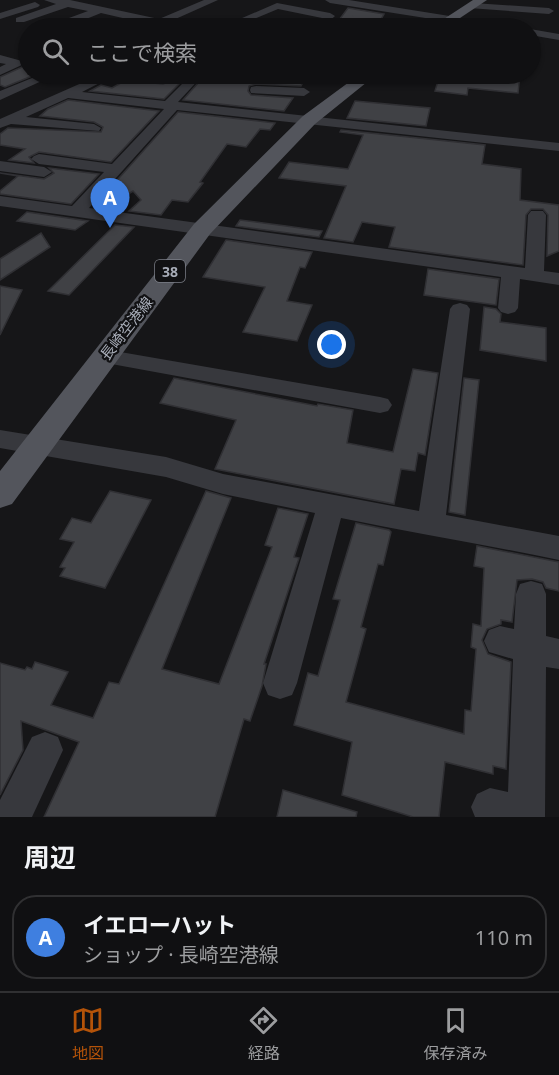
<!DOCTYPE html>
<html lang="ja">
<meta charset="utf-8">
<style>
:root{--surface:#101012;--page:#1e1e20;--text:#f1f3f6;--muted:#9c9d9f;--line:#303032;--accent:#b45309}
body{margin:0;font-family:"Noto Sans","Noto Sans JP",sans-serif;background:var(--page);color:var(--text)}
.you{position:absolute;left:332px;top:345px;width:21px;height:21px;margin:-15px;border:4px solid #fff;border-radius:50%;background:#1a73e8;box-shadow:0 0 0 9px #1a73e833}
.badge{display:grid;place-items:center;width:39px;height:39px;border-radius:50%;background:var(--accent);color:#fff;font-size:20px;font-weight:700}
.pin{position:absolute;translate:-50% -50px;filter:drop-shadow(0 2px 3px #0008)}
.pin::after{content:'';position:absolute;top:32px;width:21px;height:18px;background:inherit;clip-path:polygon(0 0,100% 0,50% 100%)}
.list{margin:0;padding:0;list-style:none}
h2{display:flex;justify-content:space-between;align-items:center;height:78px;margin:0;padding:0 24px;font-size:26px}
h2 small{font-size:20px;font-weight:400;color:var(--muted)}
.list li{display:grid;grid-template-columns:39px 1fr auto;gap:18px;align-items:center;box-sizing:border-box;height:84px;margin:0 12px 12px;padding:0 12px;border:2px solid var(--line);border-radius:24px}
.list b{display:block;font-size:22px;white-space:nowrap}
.list p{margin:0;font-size:20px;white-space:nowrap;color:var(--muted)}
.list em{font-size:20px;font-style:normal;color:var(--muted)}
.icon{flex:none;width:33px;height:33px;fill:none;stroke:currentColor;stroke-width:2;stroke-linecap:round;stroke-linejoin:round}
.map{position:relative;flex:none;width:559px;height:817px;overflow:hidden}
.search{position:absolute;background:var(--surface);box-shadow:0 2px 4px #0004;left:18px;right:18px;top:18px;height:66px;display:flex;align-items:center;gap:15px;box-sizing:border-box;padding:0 21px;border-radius:33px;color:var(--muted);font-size:22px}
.sheet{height:174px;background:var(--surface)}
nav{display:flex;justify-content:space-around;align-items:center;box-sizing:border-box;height:84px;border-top:2px solid var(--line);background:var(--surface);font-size:16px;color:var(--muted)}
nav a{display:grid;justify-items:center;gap:3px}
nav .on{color:var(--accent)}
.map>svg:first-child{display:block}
.building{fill:#404145;stroke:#303034;stroke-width:1.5}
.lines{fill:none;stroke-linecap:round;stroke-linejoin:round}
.path{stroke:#3d3f44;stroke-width:1.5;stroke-dasharray:1.5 2;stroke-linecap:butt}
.minor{fill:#37383d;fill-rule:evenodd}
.major{fill:#53555c;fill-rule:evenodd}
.labels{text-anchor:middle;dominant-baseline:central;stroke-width:4.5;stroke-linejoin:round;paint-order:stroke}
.shield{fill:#111113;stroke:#7b7e86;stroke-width:1.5}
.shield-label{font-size:14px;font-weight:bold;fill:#a8adb8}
.street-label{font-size:15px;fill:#a8adb8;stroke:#111113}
</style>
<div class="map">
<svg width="559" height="817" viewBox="0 0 559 817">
<rect width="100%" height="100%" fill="#161618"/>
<g class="building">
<polygon points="348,8 384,14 376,28 333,28"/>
<polygon points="22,67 28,69 28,74 37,74 5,87 0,85 0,77"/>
<polygon points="179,74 189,74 164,99 90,91 101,85 112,88 126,80 163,84 173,80"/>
<polygon points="206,74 281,74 307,75 301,86 256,84 249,86 248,91 251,95 293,98 284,111 183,100"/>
<polygon points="440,74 520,74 518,93 468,88 467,95 435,91"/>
<polygon points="68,100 159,111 111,162 39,152 29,157 34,163 9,160 25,149 0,145 0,134 8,128 101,132 103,127 94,122 40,116 48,109"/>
<polygon points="355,101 430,108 426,126 347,118"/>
<polygon points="178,112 275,123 270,130 260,129 246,147 227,144 200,182 203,183 188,202 172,200 161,215 129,211 141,200 133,191 107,208 94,206"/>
<polygon points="341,130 485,145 482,164 521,169 520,200 559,205 559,251 547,256 548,215 543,209 531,209 526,215 523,265 389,247 395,227 362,222 353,242 324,238 346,186 279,178 289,162 348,169 363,135 340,132"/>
<polygon points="49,168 99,174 71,204 0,194 0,191 18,176 0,173 44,179 54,173"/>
<polygon points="27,212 88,221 75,230 17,221"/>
<polygon points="240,220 286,226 322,231 319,237 236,226"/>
<polygon points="115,225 134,227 69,295 48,291"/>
<polygon points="41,233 50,247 0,280 0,259"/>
<polygon points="226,240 312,252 305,268 300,267 287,301 312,305 297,341 243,332 265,287 203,277"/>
<polygon points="428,269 499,279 496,305 424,295"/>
<polygon points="0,286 22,290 0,335"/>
<polygon points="484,307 496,309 501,314 500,322 546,328 546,361 480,350"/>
<polygon points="413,369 438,373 425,455 418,453 415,471 401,469 394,504 215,469 236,420 160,403 174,378 317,406 318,404 353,410 347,443 393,452"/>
<polygon points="464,378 479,380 465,515 449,512"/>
<polygon points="110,491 151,500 105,588 60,576 65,568 60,567 74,542 60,539 72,518 91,523"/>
<polygon points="206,491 231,498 162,669 219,684 272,547 265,545 278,508 308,514 294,557 299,558 264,664 266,664 262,686 250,721 244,719 215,817 44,817 79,742 21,721 23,750 0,795 0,663 25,670 27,667 32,669 35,662 68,672 51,705 93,718 109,682 119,684"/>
<polygon points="356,523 389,530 391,532 383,565 378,564 361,627 366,629 346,702 464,734 465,710 471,711 476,649 471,647 473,624 481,626 484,568 474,566 477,546 559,562 559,591 546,588 543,582 532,579 517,580 512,622 501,620 501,624 487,629 482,640 488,654 511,662 506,769 493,766 493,774 445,762 439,817 413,817 342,795 352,742 294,725 308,673 318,676 340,600 333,599"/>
<polygon points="283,790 357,812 356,817 277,817"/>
</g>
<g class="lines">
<polyline class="path" points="345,28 353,16"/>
<g class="minor">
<polygon points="44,0 70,0 159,19 204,0 218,0 171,21 194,26 195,28 157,26 101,13 64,28 50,28 50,25 88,11 68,7 24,22 16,22 16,18 56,4"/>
<polygon points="325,0 349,0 506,25 511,28 489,28 330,3"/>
<polygon points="35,2 40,5 38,7 0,19 0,13"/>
<polygon points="277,3 330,13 335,16 322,28 311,28 322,18 278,9 232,28 219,28"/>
<polygon points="473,3 549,8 554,11 549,14 469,8 469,4"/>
<path d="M 308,21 L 313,24 L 305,28 L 260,27 C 273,17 293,25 308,21 Z"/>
<polygon points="530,29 559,34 559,40 530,35"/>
<polygon points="0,55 22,61 24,64 0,75 0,67 6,64 0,63"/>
<polygon points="42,74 57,74 0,100 0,91"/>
<polygon points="102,74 117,74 82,92 165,101 192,74 204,74 178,102 559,143 559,151 177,110 89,208 525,268 528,215 531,211 543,211 546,215 544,271 559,273 559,285 520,279 518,308 515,312 508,314 501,312 498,308 501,277 0,206 0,196 72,206 104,172 39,164 31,159 34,156 39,154 112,164 164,109 68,98 26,117 94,124 101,128 99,131 11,124 0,128 0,119"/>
<path d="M 124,74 L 170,75 L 172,78 C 164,85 132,81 124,74 Z"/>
<polygon points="256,86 304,88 310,92 304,96 251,93 250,90 251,87"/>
<polygon points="0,161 44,167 52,172 44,177 0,171"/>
<path d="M 460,303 L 467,305 L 470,309 L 446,515 L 559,536 L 559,560 C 487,545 414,533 341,518 L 297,683 L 292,695 L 280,699 L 268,695 L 263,683 L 315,513 L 223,494 L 166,477 L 0,448 L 0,430 L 166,457 L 223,474 L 419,511 L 450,309 L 453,305 Z"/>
<polygon points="103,349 380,397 388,399 392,405 388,411 380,413 95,361 92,356 95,351"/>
<polygon points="531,581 542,584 546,594 546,636 559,639 559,669 546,667 545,817 475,817 471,807 477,794 490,788 508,792 513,659 489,652 484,641 489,630 500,626 514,629 516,594 520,584"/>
<polygon points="45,732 58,737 63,750 32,817 0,817 0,800 32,737"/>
</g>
<g class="major">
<polygon points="473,0 487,0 445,28 430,28"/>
<polygon points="360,74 377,74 315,124 210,234 12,504 0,508 0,471 194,224 303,116"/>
</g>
</g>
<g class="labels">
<rect class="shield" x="155" y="260" width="30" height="22" rx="4.5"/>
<g class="shield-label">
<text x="170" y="271">38</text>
</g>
<g class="street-label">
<text transform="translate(126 328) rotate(-52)">長崎空港線</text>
</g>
</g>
</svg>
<div class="you"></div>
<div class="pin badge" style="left:110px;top:228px;background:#3f7fe0">A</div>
<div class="search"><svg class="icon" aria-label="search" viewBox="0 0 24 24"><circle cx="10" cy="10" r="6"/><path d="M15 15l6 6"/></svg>ここで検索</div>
</div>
<section class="sheet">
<h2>周辺<small></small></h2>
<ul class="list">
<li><span class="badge" style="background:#3f7fe0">A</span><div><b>イエローハット</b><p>ショップ · 長崎空港線</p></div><em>110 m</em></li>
</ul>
</section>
<nav>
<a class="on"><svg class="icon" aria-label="map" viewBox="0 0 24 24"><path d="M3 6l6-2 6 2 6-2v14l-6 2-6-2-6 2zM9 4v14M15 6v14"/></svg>地図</a>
<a><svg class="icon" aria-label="directions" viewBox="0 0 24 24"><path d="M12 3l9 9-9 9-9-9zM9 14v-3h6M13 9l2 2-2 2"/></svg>経路</a>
<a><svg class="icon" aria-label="saved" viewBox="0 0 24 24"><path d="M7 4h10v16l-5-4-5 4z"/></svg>保存済み</a>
</nav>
